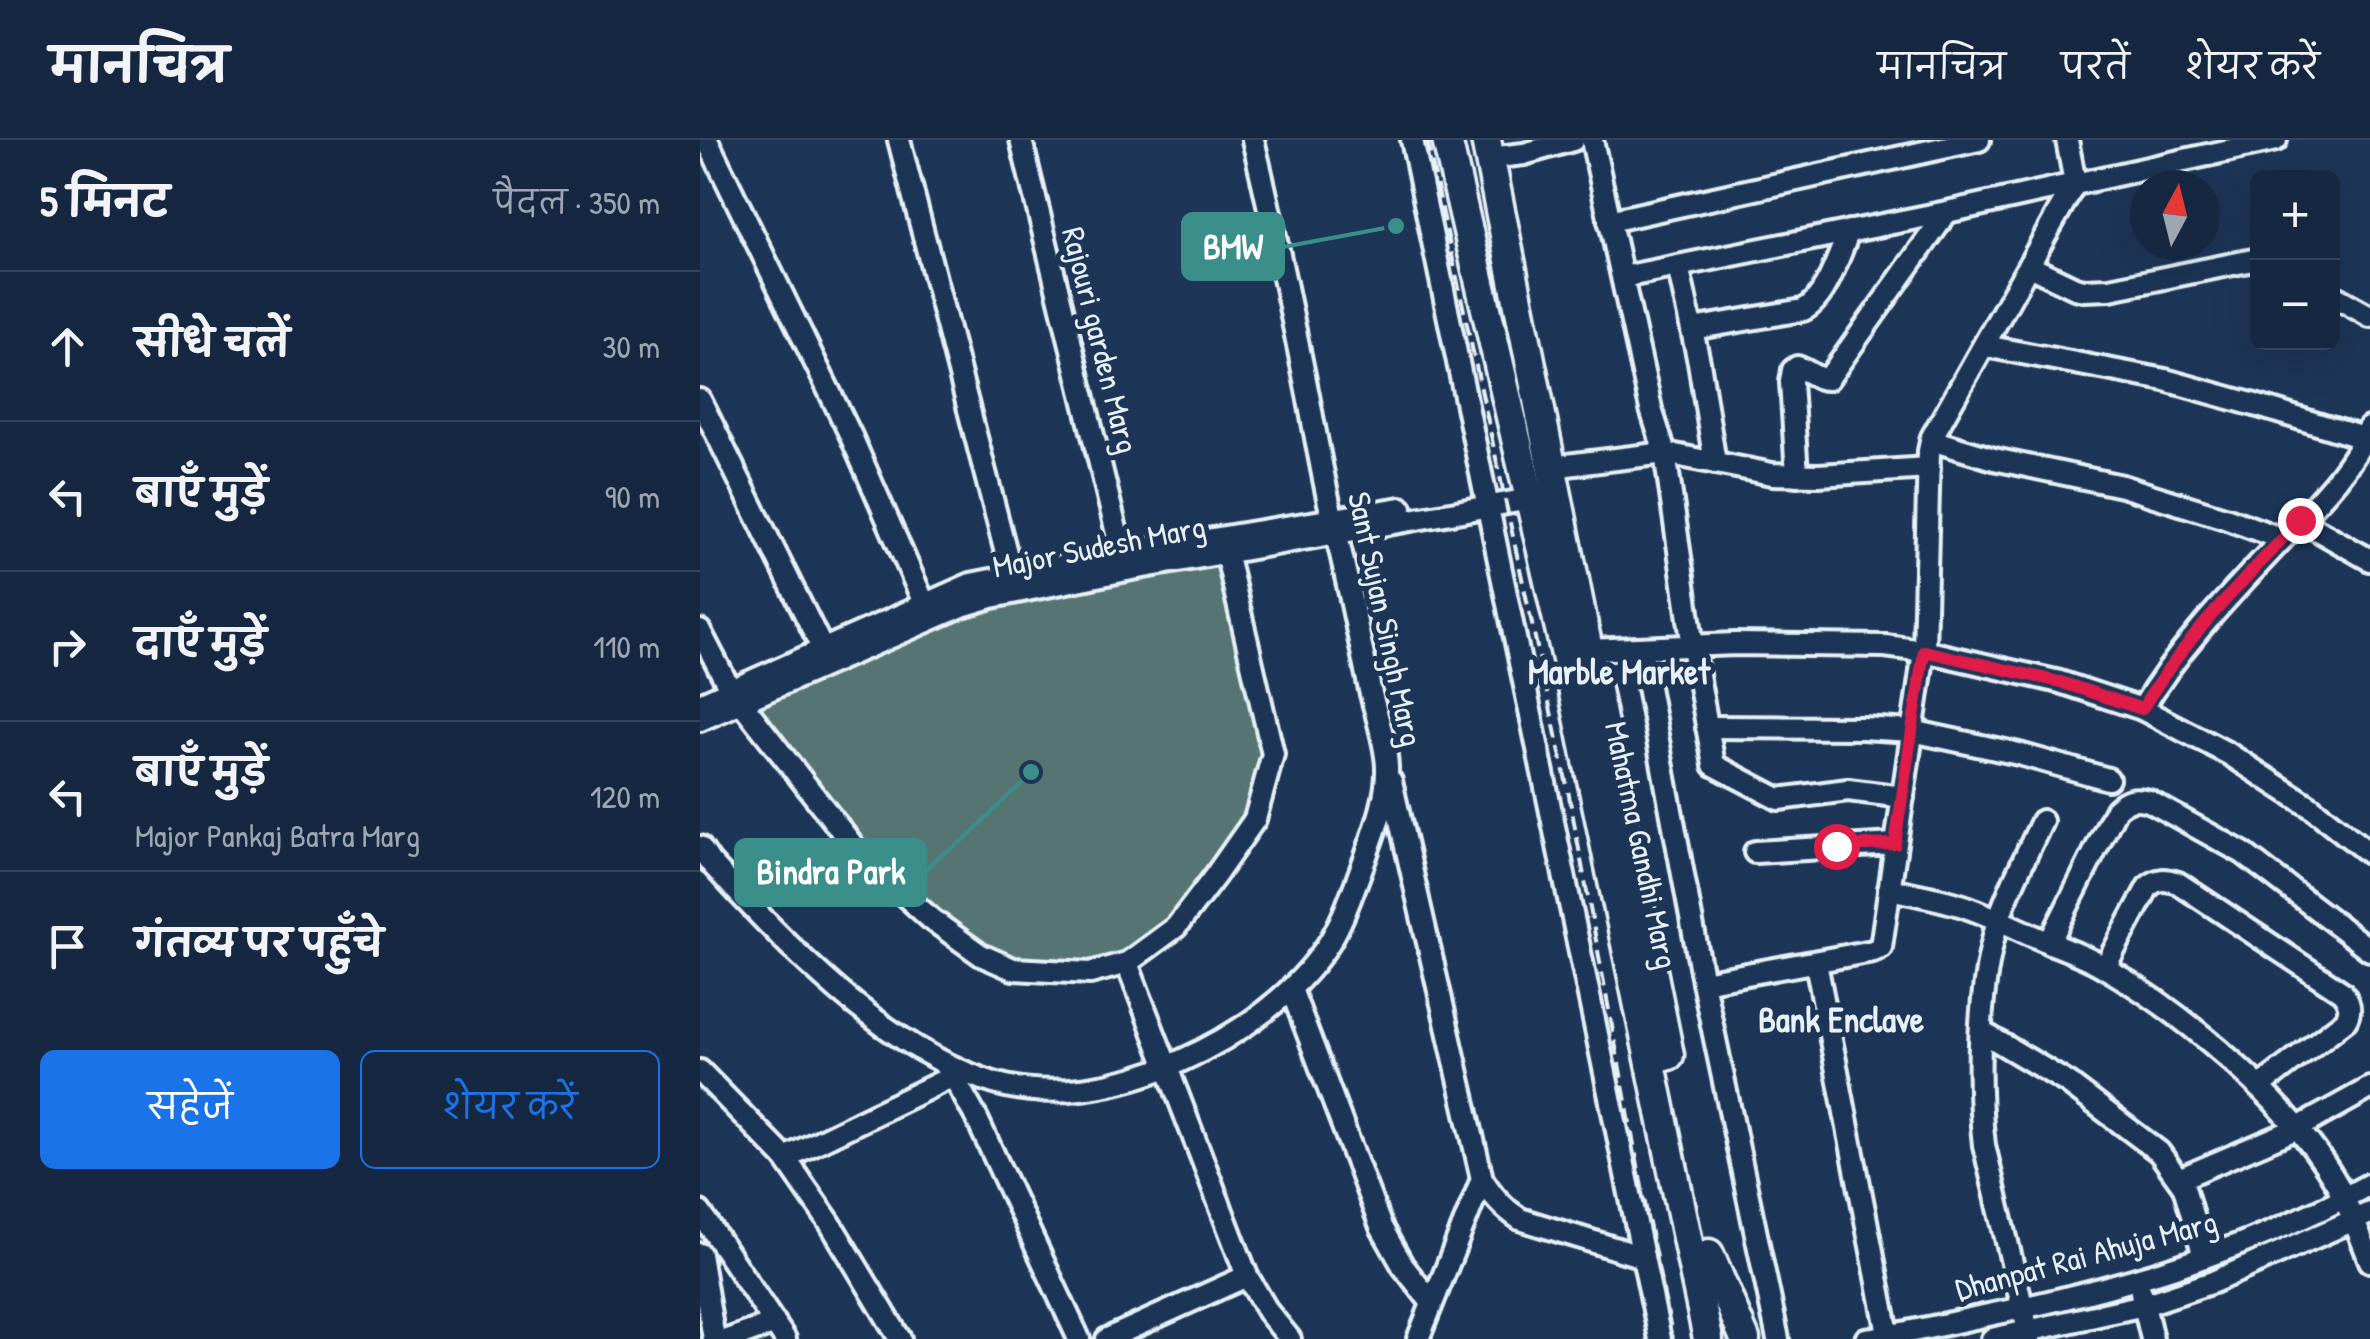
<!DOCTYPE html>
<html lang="hi">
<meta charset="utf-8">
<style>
:root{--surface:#162841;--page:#1f3048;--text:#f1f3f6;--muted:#9ea6b1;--line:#35445a;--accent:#1a73e8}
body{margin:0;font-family:"Patrick Hand","Playpen Sans Deva",sans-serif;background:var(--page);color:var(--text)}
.controls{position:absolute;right:30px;top:30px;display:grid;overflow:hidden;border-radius:15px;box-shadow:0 10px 40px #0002}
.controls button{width:90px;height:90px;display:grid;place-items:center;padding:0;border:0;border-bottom:2px solid var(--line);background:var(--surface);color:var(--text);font:50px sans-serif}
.compass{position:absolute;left:1430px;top:30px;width:90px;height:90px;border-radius:50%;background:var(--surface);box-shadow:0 10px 40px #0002;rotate:7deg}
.stop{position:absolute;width:30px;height:30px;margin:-22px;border:8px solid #e11d48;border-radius:50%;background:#fff}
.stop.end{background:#e11d48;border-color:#fff;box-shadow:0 2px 10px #0008}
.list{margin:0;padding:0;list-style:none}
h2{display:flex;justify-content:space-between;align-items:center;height:130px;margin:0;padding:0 40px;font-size:42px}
h2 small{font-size:32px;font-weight:400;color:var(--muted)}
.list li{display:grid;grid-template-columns:65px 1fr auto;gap:30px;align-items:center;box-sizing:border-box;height:150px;padding:0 40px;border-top:2px solid var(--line)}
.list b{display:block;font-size:38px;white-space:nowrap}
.list p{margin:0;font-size:32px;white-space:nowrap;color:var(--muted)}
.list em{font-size:32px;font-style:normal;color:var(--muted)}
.actions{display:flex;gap:20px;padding:30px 40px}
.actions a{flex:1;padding:22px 0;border:2px solid var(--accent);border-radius:15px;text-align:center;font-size:35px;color:var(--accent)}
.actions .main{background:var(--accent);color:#fff}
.icon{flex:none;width:55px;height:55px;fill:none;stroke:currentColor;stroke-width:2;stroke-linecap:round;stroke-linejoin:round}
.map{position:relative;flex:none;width:1670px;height:1199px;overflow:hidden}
header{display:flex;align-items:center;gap:60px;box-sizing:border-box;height:140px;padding:0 50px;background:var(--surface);border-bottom:2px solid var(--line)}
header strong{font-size:48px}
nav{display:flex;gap:55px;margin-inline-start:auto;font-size:35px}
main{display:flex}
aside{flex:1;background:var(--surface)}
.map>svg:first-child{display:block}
.green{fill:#567472;stroke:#9fb2b5;stroke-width:2.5}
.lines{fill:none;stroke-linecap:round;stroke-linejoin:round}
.minor-casing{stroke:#e8f1f8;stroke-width:28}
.major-casing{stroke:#e8f1f8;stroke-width:35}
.minor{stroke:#1d3557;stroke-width:20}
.major{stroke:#1d3557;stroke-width:28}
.rail{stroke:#e8f1f8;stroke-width:4;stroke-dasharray:15 8;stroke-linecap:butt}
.route{stroke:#e11d48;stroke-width:12}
.labels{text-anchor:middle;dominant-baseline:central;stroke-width:10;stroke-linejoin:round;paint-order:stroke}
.street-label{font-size:32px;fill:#e8f1f8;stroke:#1d3557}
.neighbourhood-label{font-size:35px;font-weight:bold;fill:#e8f1f8;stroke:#1d3557}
.leader{fill:none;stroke:#3a8f8a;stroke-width:4}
.callout-dot{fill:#3a8f8a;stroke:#1d3557;stroke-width:4}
.callout{fill:#3a8f8a;stroke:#3a8f8a;stroke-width:4}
.callout-label{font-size:35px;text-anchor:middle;font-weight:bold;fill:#fff}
</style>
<header>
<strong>मानचित्र</strong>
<nav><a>मानचित्र</a><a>परतें</a><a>शेयर करें</a></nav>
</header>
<main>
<aside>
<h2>5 मिनट<small>पैदल · 350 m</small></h2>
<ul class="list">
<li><svg class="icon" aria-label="ahead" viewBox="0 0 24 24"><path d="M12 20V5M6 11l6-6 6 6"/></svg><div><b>सीधे चलें</b></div><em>30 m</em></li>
<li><svg class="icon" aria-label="left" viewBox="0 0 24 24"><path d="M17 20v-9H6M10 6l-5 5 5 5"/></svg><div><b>बाएँ मुड़ें</b></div><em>90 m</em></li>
<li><svg class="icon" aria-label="right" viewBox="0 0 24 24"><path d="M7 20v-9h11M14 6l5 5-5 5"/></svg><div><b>दाएँ मुड़ें</b></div><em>110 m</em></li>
<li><svg class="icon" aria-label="left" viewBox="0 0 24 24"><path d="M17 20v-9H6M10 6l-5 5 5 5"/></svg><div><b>बाएँ मुड़ें</b><p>Major Pankaj Batra Marg</p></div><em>120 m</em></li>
<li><svg class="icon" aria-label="arrive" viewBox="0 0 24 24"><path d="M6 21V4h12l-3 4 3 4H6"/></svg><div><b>गंतव्य पर पहुँचे</b></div></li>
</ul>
<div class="actions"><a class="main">सहेजें</a><a>शेयर करें</a></div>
</aside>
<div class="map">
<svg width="1670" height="1199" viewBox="0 0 1670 1199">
<rect width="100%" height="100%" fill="#1d3557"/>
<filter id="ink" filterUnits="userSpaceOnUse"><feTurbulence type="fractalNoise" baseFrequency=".01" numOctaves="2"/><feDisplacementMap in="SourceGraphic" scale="20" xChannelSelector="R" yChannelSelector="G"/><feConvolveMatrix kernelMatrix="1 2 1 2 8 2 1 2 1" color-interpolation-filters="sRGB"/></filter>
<g filter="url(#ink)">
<polygon class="green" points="526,412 573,614 555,679 515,736 427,823 313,829 162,717 41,562 278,461"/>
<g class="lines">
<g class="minor-casing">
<g id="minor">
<polyline points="7,0 151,296 224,463"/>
<polyline points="199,0 312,436"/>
<polyline points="321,0 422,414"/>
<polyline points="712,0 960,1199"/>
<polyline points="892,0 951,269 965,313 993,507 1014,625 1079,659 1148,650 1203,657"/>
<polyline points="789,18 824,14 873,0"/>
<polyline points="909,81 1279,0"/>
<polyline points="978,126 999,222 1015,323"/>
<polyline points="1329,126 1375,148 1384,150 1410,149 1558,119"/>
<polyline points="923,137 1247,72 1576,0"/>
<polyline points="1632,155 1670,176"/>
<path d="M 992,189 L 1103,170 C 1126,160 1139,114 1149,91"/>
<polyline points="1285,206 1465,240 1555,265 1670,300"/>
<polyline points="0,260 123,510"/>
<polyline points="1231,300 1294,319 1422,346 1525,378 1582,399"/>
<polyline points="852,329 867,325 965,313 1072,334 1119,335 1229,328"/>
<path d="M 1097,335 L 1091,242 L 1093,230 L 1097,227 C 1108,230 1117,240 1128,239 L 1247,72"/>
<polyline points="1600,380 1670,420"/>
<polyline points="0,491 31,551"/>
<polyline points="941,509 1003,842 1078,1199"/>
<polyline points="888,510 1036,504 1185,506 1224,511 1360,542 1442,569 1529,614 1611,667 1670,714"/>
<polyline points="41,562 162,717 231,779 281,815 313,829 390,833 427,823 476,787 515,736 555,679 573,614 526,412"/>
<polyline points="0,564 271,444 422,414 701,368"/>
<path d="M 1442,569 C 1481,503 1537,448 1589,392 C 1619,360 1651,329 1669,288"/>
<polyline points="0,580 262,466 292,457 427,430 830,359"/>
<polyline points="1007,587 1162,588 1212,591 1319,614 1408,639"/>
<path d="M 691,641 L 782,1039 C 793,1056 803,1068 820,1079 L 943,1117"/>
<path d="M 0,707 L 10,722 C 87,806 182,908 294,943 C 405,976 565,899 627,806 C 644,780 654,747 665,719 C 675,690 688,658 687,627 C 686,602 676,574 670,550 C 658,493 647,436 633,380 C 623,339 616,297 608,255 C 591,170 574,85 553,0"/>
<polyline points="1055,712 1195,704"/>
<path d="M 1189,749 C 1214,754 1239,758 1263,766 C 1293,776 1319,790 1348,802 C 1367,810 1386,816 1404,827 C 1485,874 1590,962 1637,1044 C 1650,1069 1660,1095 1670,1121"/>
<path d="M 1349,803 L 1416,669 C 1427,659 1434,657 1449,661 L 1543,713 L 1670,810"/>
<polyline points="427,823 547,1136 568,1172 590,1199"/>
<polyline points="1116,823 1189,1199"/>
<path d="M 1405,827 L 1448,747 C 1458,738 1465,739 1478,743 L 1642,852 C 1649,861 1652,869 1646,880 L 1559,947"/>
<polyline points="1003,842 1173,811 1181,807 1224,511 1229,311 1232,297 1375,43 1367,0"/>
<polyline points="591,849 681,1087 703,1126 732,1163"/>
<polyline points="1282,892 1368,943 1459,1012 1484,1047 1504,1117"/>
<polyline points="243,923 253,936 277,979 379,1199"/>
<polyline points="0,931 85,1018 130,1083 200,1199"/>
<polyline points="85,1018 253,936"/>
<polyline points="1479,1039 1598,988 1670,948"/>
<polyline points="0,1072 85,1199"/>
<polyline points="0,1114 14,1199"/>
<polyline points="1441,1152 1452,1199"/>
<polyline points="30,1199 75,1183"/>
<polyline points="407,1199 547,1136"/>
<polyline points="718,1199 782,1039"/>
<path d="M 1166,1199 C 1204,1194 1241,1185 1279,1177 C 1415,1150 1548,1111 1670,1044"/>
<polyline points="1292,1199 1444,1165 1513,1142 1670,1073"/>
<path d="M 1330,1199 L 1284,1005 C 1276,937 1278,847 1298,781 C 1309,747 1327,714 1342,681"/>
</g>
</g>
<g class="major-casing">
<g id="major">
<polyline points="747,0 867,519 1008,1199"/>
<polyline points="786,0 969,915"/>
<polyline points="1009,1114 1045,1199"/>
</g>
</g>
<use href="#minor" class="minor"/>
<use href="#major" class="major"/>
<polyline class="rail" points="727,0 868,650 947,1074 973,1199"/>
</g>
</g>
<g class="lines" filter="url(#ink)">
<path class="route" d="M 1136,706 L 1195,704 L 1224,511 L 1360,542 L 1442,569 C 1484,499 1544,440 1600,380"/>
</g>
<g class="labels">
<g class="street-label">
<text transform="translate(401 200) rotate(76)">Rajouri garden Marg</text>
<text transform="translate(399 406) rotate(-11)">Major Sudesh Marg</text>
<text transform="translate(686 479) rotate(78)">Sant Sujan Singh Marg</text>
<text transform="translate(942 705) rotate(78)">Mahatma Gandhi Marg</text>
<text transform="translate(1386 1115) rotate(-15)">Dhanpat Rai Ahuja Marg</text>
</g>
<g class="neighbourhood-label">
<text x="919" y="531">Marble Market</text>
<text x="1141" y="879">Bank Enclave</text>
</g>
</g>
<path class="leader" d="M696 86L583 107M331 632L225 732"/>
<g class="callout-dot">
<circle cx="696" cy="86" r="10"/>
<circle cx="331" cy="632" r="10"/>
</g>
<g class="callout">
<rect x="483" y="74" width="100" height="65" rx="10"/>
<rect x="36" y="700" width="189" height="65" rx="10"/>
</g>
<g class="callout-label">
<text x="533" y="119">BMW</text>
<text x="131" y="744">Bindra Park</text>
</g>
</svg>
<div class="controls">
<button>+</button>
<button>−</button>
</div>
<svg class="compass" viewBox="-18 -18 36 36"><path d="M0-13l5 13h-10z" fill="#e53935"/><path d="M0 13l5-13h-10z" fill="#9ea6b1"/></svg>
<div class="stop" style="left:1136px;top:706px"></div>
<div class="stop end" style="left:1600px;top:380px"></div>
</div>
</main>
